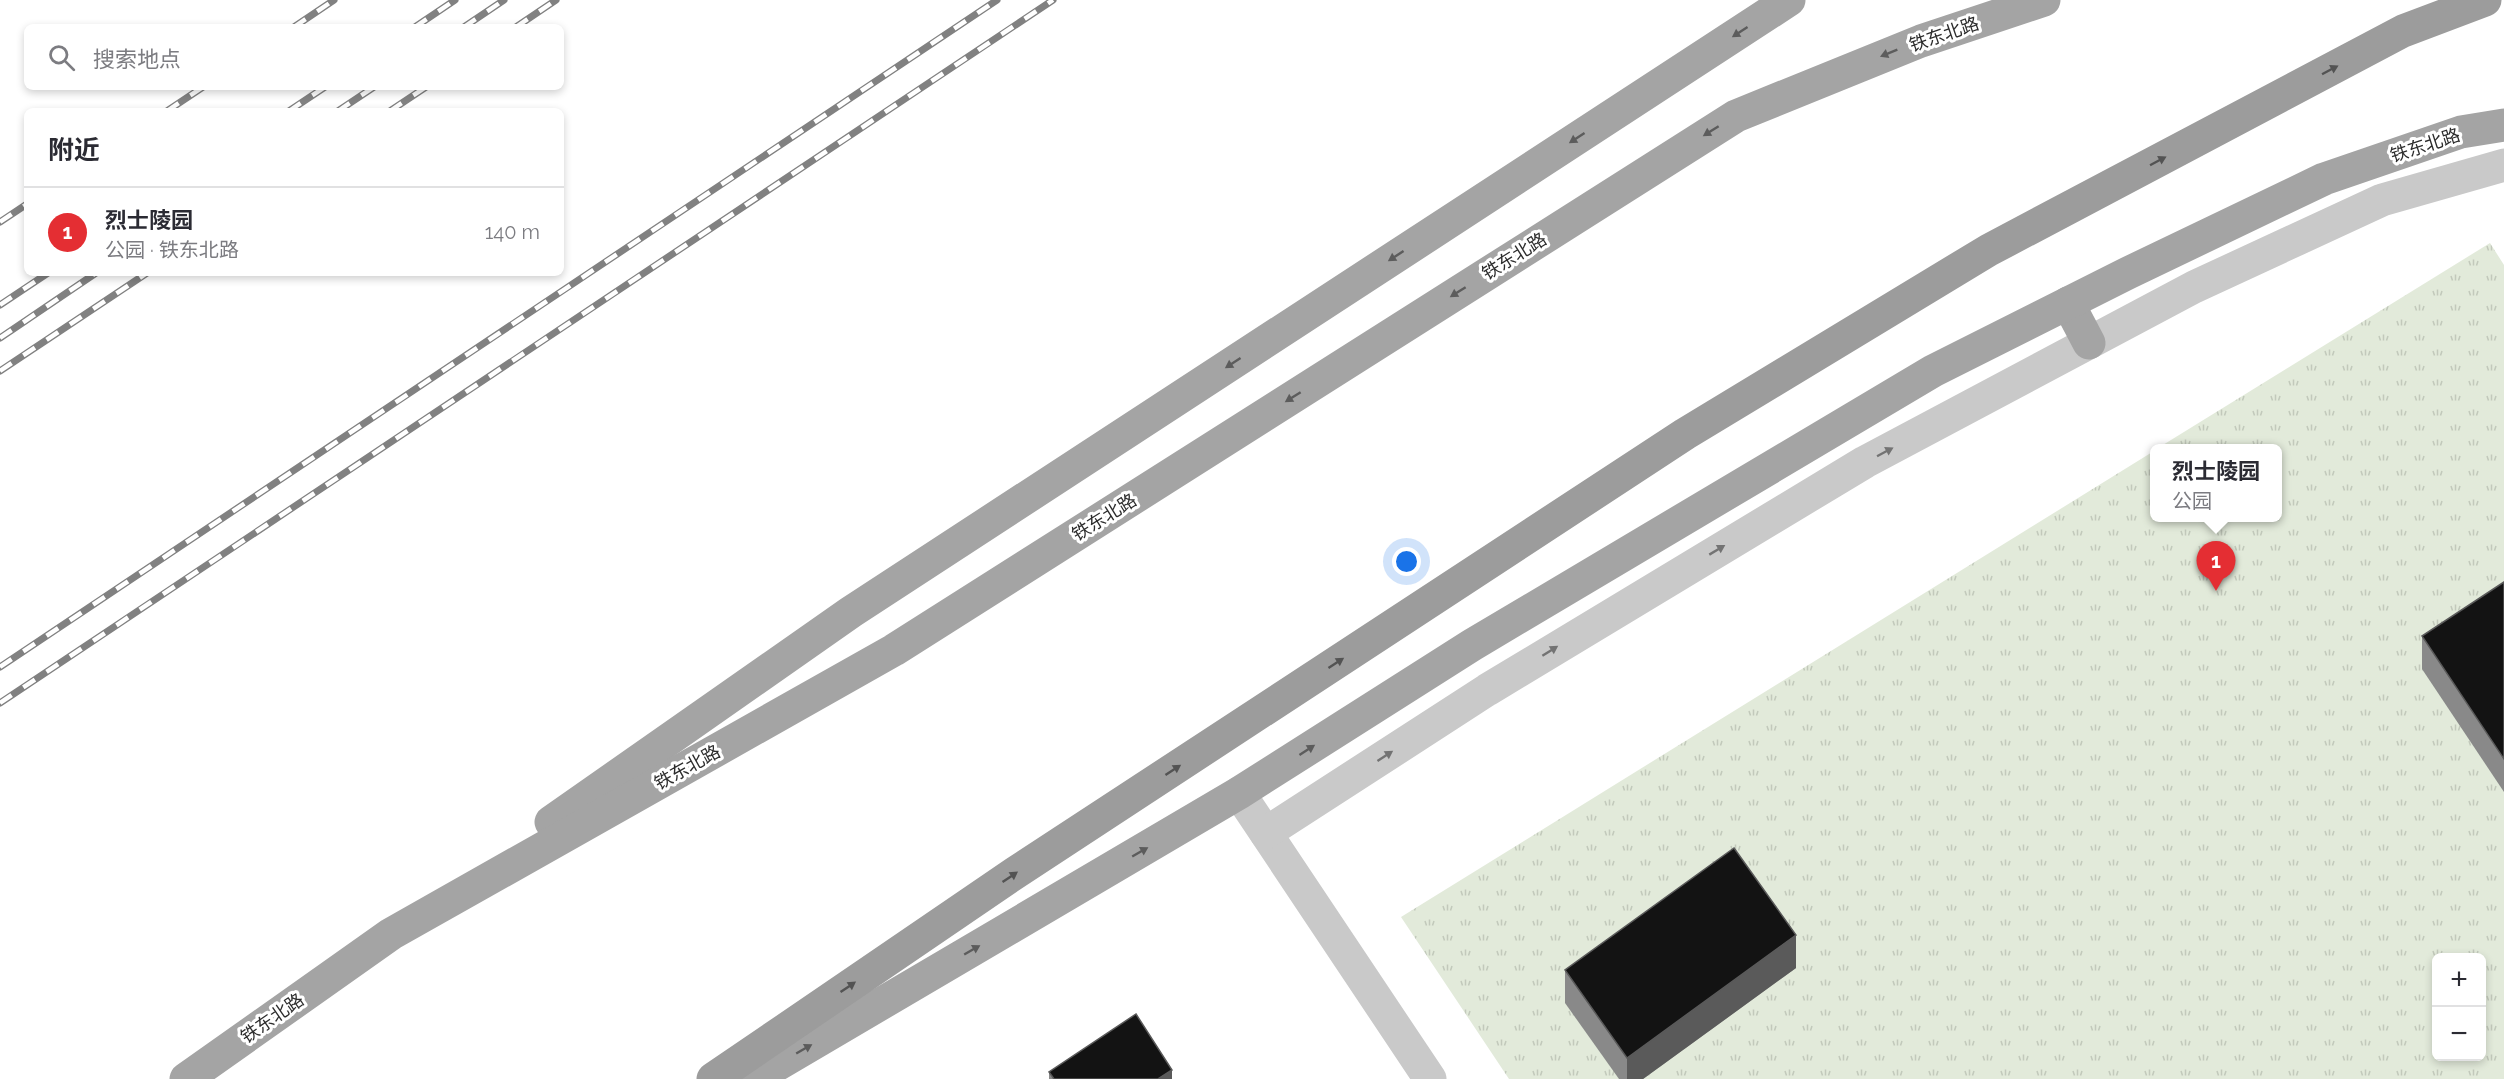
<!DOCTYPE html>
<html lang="zh">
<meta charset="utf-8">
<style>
:root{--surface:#fff;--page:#f7f7f7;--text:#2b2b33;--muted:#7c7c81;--line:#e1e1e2;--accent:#e42e33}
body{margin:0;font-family:Raleway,"Noto Sans SC",sans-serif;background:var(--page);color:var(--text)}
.controls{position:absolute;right:18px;bottom:18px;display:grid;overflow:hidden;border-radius:9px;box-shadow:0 3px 9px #0003}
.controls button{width:54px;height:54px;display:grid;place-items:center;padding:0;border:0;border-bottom:2px solid var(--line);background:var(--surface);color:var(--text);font:30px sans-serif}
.you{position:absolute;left:1407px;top:562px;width:21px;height:21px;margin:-15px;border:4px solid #fff;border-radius:50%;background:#1a73e8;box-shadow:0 0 0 9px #1a73e833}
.badge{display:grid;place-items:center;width:39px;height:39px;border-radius:50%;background:var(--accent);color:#fff;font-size:20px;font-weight:700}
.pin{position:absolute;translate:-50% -50px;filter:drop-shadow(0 2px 3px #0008)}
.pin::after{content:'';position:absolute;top:32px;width:21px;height:18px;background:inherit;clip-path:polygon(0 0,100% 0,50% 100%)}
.popup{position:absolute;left:2150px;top:444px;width:132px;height:78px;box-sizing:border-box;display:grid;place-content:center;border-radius:9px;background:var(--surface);filter:drop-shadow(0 2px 4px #0005);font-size:20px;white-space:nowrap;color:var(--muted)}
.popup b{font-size:22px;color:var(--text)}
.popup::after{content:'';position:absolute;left:50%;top:100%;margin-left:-12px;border:12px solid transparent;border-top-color:var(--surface)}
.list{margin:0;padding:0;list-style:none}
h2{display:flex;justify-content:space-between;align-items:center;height:78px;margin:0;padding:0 24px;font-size:26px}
h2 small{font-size:20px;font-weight:400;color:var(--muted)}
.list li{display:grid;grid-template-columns:39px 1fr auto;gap:18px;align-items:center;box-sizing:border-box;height:90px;padding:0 24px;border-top:2px solid var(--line)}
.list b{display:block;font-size:22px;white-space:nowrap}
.list p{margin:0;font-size:20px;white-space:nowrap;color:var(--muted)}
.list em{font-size:20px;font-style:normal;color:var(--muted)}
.icon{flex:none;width:33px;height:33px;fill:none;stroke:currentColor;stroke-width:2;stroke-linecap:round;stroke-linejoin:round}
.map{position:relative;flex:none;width:2504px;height:1079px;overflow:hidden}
.search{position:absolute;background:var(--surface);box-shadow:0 3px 9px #0003;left:24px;top:24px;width:540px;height:66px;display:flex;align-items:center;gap:15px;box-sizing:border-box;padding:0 21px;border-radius:9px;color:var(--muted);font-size:22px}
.panel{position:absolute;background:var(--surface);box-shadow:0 3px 9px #0003;left:24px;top:108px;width:540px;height:168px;border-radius:9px}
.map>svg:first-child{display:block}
.grass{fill:url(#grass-tufts);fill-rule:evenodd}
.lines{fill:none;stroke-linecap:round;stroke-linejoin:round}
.minor{stroke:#c9c9c9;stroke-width:33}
.tertiary{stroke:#c9c9c9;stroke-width:33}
.primary{stroke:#a4a4a4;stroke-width:33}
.trunk{stroke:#9c9c9c;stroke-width:33}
.rail-casing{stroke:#818181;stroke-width:7}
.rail{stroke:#fff;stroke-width:4.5;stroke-dasharray:14;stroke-linecap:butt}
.wall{fill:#898989}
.shaded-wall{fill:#5a5a5a}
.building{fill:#131313;stroke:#5a5a5a;stroke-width:1.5}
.oneway{fill:#5c5c5c}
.oneway2{fill:#535353}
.oneway3{fill:#737373}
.labels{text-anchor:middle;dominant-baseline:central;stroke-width:6;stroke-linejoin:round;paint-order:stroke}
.street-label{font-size:18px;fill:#2c2c2c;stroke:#fff}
</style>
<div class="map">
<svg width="2504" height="1079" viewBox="0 0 2504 1079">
<defs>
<pattern id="grass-tufts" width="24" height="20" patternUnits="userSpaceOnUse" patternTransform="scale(1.5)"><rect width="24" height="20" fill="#e2eada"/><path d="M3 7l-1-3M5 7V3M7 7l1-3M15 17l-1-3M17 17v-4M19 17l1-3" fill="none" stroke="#c2c9bb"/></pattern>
</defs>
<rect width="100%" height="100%" fill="#fff"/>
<path class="grass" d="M 2490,243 L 2504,265 L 2504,1079 L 1509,1079 L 1401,917 L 2154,451 L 2154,518 L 2278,518 L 2278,448 L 2158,448 ZM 2436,958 L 2482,958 L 2482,1056 L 2436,1056 Z"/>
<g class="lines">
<polyline class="minor" points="1239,793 1430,1079"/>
<polyline class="tertiary" points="1266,833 1487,690 1865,462 2194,287 2382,200 2504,165"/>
<g class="primary">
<polyline points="2068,303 2089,343"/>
<polyline points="551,822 851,612 1789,0"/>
<polyline points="186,1079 391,934 894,650 1736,116 1921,41 2044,0"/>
<polyline points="753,1079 1239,793 1472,645 1933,371 2128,273 2324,179 2461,132 2504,125"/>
</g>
<polyline class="trunk" points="713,1079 1015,873 1685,434 1989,250 2403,31 2485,0"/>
<g class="rail-casing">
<g id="rail">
<polyline points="294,27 334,0"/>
<polyline points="415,27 455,0"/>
<polyline points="464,27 504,0"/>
<polyline points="516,27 556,0"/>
<polyline points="167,111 203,87"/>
<polyline points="289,111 325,87"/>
<polyline points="338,111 374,87"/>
<polyline points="390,111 426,87"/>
<polyline points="0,222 27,204"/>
<polyline points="0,305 48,273"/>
<polyline points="0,338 96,273"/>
<polyline points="0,371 147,273"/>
<polyline points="0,667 997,0"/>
<polyline points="0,703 1053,0"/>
</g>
</g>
<use href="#rail" class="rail"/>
</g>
<g class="wall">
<polygon points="2504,582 2504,792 2422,669 2422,636"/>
<polygon points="1796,968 1643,1079 1619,1079 1565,1003 1565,970"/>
<polygon points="1049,1072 1172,1079 1049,1079"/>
</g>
<g class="shaded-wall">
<polygon points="1796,935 1796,968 1643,1079 1627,1079 1627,1058"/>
<polygon points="1172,1070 1172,1079 1158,1079"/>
</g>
<g class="building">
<polygon points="2504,582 2504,759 2422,636"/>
<polygon points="1734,848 1796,935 1627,1058 1565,970"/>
<polygon points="1136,1014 1172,1070 1158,1079 1054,1079 1049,1072"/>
</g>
<defs><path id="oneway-solid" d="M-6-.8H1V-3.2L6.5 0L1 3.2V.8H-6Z" transform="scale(1.5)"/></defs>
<g class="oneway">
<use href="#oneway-solid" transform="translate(1740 32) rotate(147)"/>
<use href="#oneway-solid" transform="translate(1889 53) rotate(158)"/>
<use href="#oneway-solid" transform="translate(1711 131) rotate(148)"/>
<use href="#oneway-solid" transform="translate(1577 138) rotate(147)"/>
<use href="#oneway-solid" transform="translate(1396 256) rotate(147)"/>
<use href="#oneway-solid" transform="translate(1458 292) rotate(148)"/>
<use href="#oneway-solid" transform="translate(1233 363) rotate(147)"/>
<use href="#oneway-solid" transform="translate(1293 397) rotate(148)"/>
<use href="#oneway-solid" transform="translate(1307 750) rotate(-33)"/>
<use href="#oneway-solid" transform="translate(1140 852) rotate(-30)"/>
<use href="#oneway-solid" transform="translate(972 950) rotate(-30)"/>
<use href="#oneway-solid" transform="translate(804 1049) rotate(-30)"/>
</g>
<g class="oneway2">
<use href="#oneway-solid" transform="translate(2330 70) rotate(-28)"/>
<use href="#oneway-solid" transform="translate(2158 161) rotate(-28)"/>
<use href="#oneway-solid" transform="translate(1336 663) rotate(-33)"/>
<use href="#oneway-solid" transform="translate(1173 770) rotate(-33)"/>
<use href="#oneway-solid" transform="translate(1010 877) rotate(-34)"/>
<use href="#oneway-solid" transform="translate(848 987) rotate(-34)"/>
</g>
<g class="oneway3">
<use href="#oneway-solid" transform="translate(1885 452) rotate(-28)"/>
<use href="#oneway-solid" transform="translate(1717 550) rotate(-31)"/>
<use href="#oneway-solid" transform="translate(1550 651) rotate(-32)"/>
<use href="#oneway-solid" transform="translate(1385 756) rotate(-33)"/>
</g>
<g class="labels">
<g class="street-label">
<text transform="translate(1944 34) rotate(-19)">铁东北路</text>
<text transform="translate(2425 145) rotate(-18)">铁东北路</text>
<text transform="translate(1514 256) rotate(-32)">铁东北路</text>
<text transform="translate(1104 517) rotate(-32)">铁东北路</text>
<text transform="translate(687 767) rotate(-29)">铁东北路</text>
<text transform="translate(272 1018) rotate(-35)">铁东北路</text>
</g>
</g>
</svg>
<div class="controls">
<button>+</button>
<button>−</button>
</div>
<div class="you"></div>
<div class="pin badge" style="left:2216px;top:591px">1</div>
<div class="popup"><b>烈士陵园</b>公园</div>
<div class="search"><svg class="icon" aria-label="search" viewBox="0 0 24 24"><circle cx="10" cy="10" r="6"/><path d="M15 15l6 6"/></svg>搜索地点</div>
<section class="panel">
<h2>附近<small></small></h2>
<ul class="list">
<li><span class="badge">1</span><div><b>烈士陵园</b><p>公园 · 铁东北路</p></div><em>140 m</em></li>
</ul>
</section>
</div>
